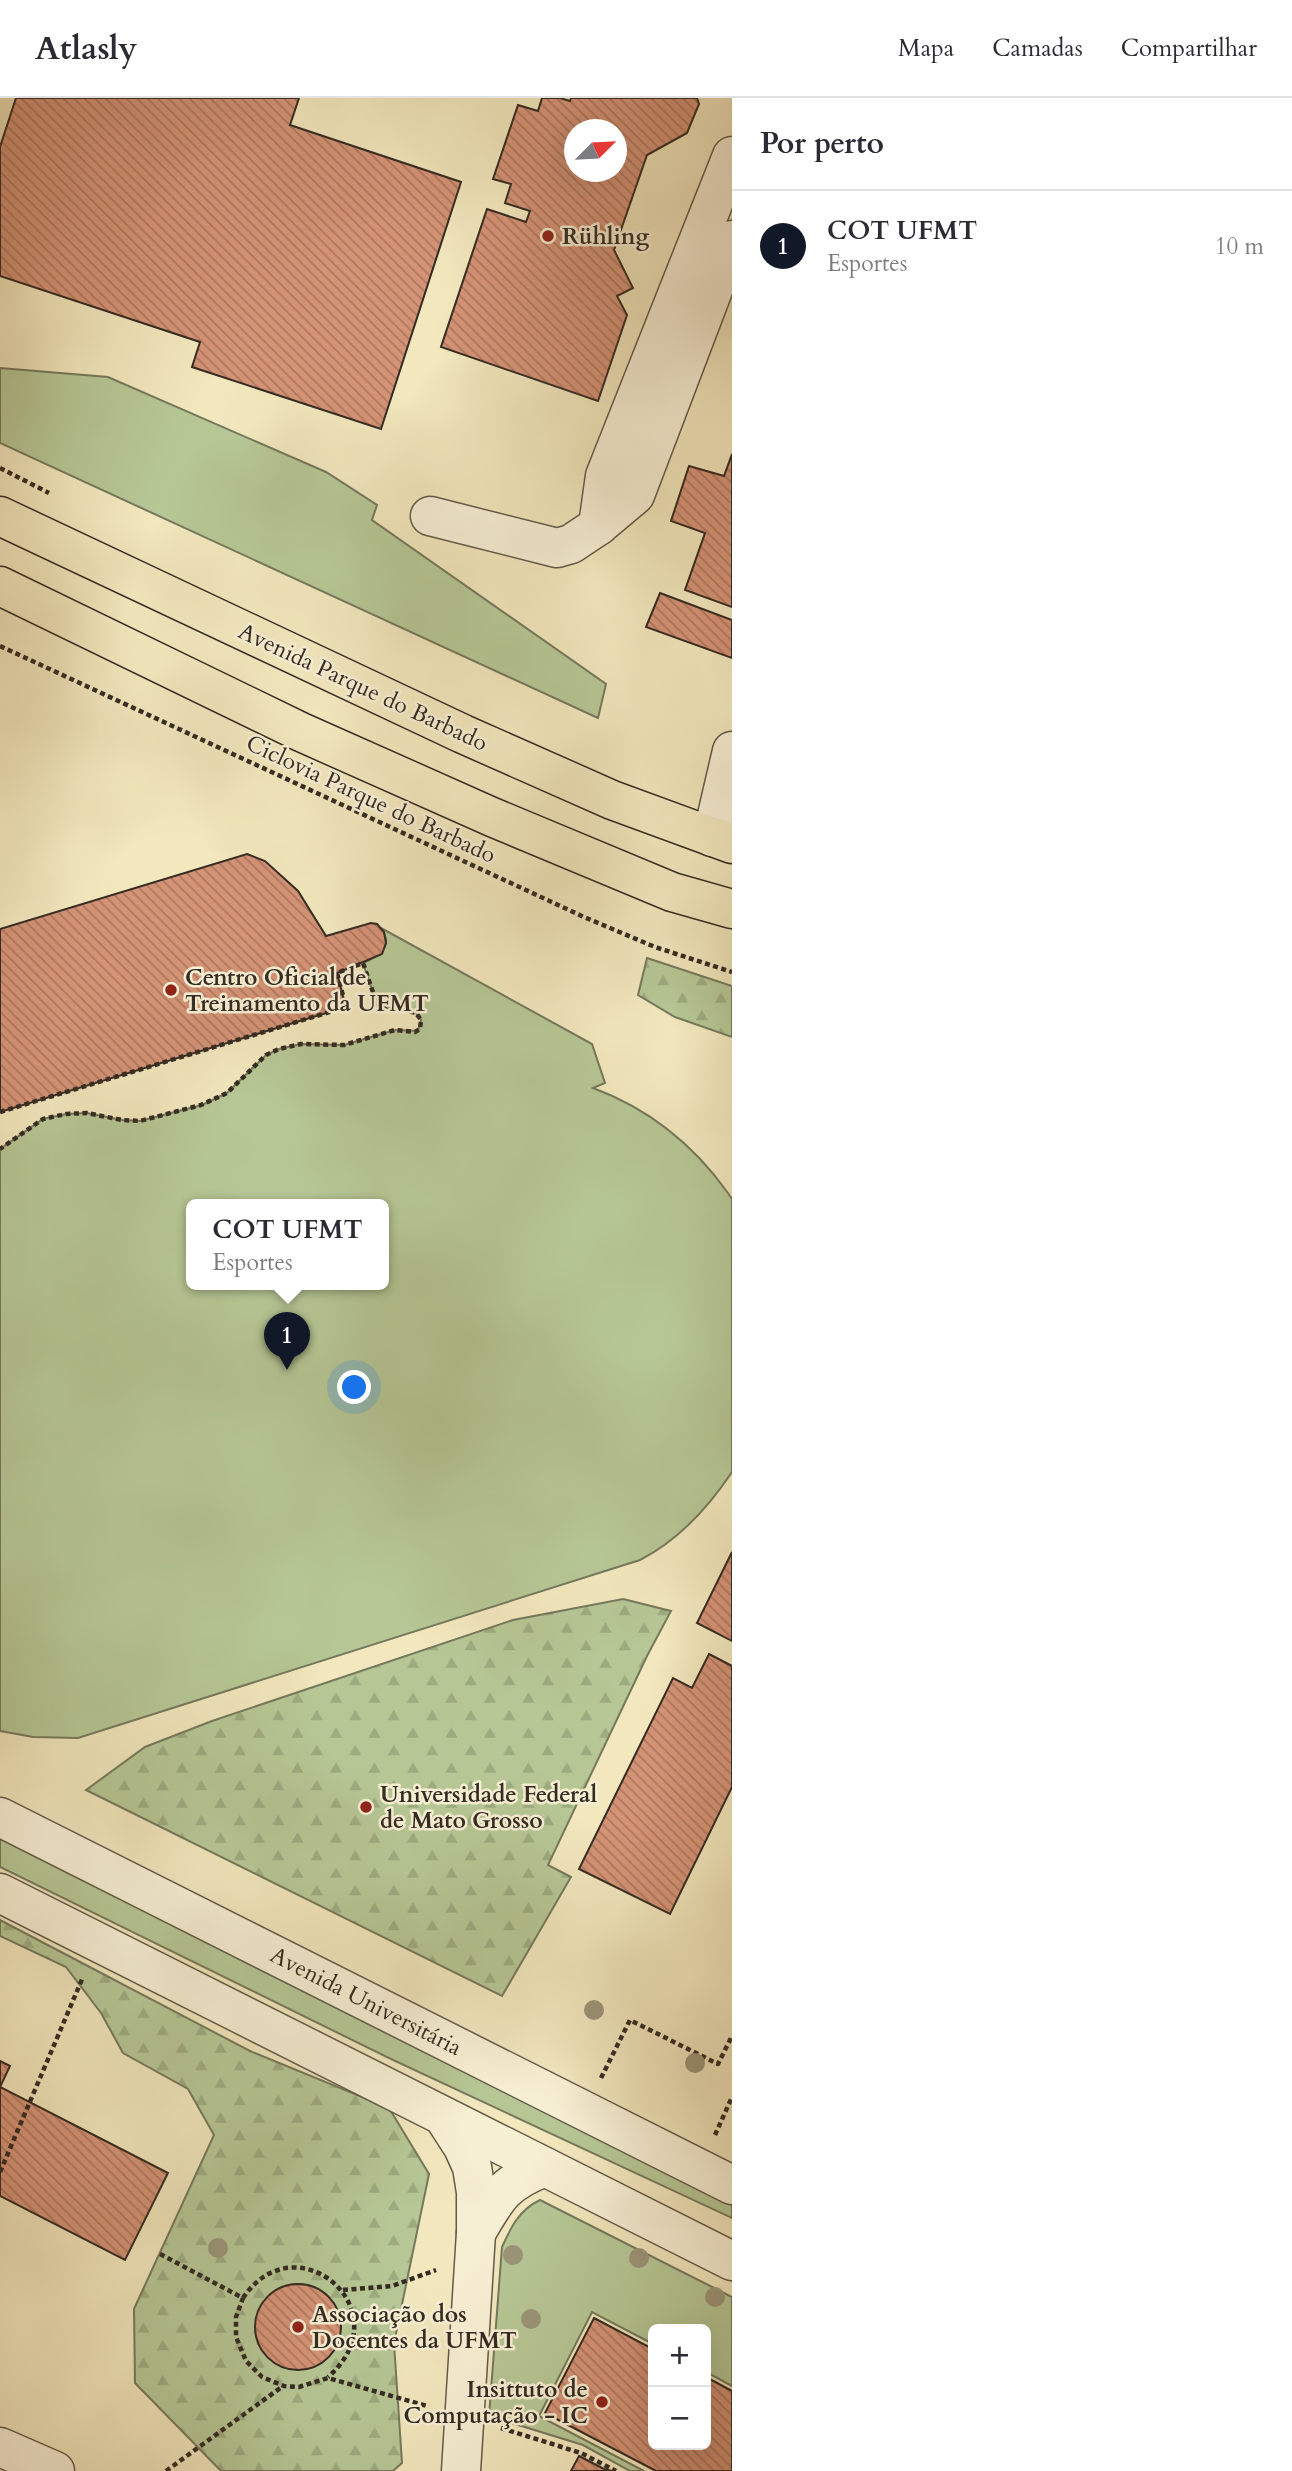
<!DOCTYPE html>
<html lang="pt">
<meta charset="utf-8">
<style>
:root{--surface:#fff;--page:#f7f7f7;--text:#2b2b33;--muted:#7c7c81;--line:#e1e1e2;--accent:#111827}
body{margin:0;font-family:Cardo,serif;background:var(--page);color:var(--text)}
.controls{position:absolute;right:21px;bottom:21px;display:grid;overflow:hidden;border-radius:10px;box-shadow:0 7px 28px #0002}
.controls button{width:63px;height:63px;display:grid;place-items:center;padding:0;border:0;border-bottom:2px solid var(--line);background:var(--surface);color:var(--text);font:35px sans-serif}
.compass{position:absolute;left:564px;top:21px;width:63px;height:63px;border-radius:50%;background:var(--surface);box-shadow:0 7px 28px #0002;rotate:66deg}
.you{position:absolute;left:355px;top:1290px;width:24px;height:24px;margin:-18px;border:5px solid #fff;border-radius:50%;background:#1a73e8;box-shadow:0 0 0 10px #1a73e833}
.badge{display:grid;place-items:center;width:46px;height:46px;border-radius:50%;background:var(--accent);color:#fff;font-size:23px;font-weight:700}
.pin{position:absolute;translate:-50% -58px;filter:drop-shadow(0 2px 4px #0008)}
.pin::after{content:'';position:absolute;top:37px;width:24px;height:21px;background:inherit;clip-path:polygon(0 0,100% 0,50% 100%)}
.popup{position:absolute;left:186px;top:1101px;width:203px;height:91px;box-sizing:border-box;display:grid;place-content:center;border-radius:10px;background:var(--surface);filter:drop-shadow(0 2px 5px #0005);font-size:23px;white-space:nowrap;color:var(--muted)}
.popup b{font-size:26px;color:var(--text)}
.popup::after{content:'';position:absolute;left:50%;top:100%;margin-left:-14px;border:14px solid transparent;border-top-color:var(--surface)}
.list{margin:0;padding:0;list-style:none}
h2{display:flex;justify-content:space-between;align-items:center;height:91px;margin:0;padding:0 28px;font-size:30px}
h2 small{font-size:23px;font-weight:400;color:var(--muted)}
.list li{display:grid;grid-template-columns:46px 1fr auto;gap:21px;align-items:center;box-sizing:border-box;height:112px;padding:0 28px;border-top:2px solid var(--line)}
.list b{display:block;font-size:26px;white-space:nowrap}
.list p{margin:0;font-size:23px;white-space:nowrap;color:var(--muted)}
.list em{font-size:23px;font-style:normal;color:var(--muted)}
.map{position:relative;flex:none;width:732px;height:2373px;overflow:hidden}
header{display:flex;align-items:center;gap:42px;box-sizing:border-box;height:98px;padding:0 35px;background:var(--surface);border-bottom:2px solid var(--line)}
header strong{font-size:33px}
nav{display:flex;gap:38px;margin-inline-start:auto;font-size:24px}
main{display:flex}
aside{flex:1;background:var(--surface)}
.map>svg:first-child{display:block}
.green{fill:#b6c795;stroke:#75795c;stroke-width:2;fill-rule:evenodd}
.forest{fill:url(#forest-firs);stroke:#75795c;stroke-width:2}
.building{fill:url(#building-back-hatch);stroke:#342b22;stroke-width:2;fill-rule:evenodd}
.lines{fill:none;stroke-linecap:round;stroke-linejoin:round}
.minor-casing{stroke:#645a49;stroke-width:41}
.major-casing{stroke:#342b22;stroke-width:41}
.path{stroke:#342b22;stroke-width:4.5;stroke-dasharray:5 3.5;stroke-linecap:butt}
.minor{stroke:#f7efd4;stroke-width:38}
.major{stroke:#f2e7bd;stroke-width:38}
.tree{fill:#9b9578}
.poi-dot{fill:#8f2418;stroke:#f7efd4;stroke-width:2.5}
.labels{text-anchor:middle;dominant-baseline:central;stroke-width:5;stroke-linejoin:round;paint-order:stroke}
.poi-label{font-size:23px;font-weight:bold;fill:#342b22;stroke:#f7efd4;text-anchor:start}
.street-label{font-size:23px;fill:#342b22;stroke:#f7efd4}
</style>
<header>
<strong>Atlasly</strong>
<nav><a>Mapa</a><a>Camadas</a><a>Compartilhar</a></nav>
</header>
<main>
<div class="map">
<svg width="732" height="2373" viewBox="0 0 732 2373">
<defs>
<pattern id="forest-firs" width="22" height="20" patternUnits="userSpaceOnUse" patternTransform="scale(1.75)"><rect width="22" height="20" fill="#b6c795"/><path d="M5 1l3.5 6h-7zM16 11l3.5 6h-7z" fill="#9dab80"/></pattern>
<pattern id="building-back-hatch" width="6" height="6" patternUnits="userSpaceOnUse" patternTransform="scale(1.75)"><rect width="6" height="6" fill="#d59376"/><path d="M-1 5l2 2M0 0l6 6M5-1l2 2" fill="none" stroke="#ae7860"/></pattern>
</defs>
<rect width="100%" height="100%" fill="#f2e7bd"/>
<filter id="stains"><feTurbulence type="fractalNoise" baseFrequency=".00286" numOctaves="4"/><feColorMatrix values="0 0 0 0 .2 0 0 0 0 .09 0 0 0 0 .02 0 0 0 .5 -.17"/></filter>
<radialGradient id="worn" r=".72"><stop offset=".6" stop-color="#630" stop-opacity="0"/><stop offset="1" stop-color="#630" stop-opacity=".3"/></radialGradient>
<g class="green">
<polygon points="0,270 108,279 326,374 377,407 372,422 606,586 598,620 0,345"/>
<path d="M 381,830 L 592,946 L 605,985 L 593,990 C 650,1011 693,1046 728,1095 L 732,1101 L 732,1374 C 708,1410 679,1442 640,1462 L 78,1640 L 33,1639 L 0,1633 L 0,1051 L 43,1021 L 66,1016 L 87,1015 L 122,1022 L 140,1023 L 202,1007 L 227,995 L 266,957 L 279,951 L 301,946 L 344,947 L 395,932 L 418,933 L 421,922 L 416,915 L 377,906 L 363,865 C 380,858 394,848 381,830 ZM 191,1106 L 383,1106 L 383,1186 L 191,1186 Z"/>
<polygon points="0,1735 732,2099 732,2120 391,1961 0,1769"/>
<path d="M 540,2102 L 732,2199 L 732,2288 L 706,2274 L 706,2231 L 653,2231 L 653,2246 L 592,2214 L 539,2318 L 644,2373 L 630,2373 L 583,2347 L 489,2318 L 502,2149 C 511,2129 519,2112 540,2102 Z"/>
</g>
<g class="forest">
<polygon points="647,860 732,888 732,939 675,919 638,897"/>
<polygon points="623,1501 671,1513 647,1558 548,1767 571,1779 502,1898 86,1692 145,1649 212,1623 513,1522"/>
<polygon points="0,1822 250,1953 389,2010 429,2076 394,2245 402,2365 393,2373 221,2373 135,2285 134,2211 214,2037 188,1991 123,1955 101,1915 66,1869 0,1838"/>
</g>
<g class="building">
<polygon points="16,0 299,0 290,27 461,84 381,331 192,269 200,244 0,178 0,49"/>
<path d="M 542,0 L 560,0 L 570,3 L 571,0 L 697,0 L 699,6 L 687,35 L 647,57 L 614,152 L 633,190 L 617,198 L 627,217 L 598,303 L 441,249 L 487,111 L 526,124 L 530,113 L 505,105 L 511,86 L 493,81 L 518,7 L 538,13 ZM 575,32 L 617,32 L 617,74 L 575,74 Z"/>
<polygon points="732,356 732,509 685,492 705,435 671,423 689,368 724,378"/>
<polygon points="660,495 732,522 732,560 646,529"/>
<polygon points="247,756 265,763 298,793 326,838 371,825 377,826 384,834 386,845 382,856 337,875 346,909 0,1014 0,831"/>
<polygon points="732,1454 732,1543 697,1525"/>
<polygon points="709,1556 732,1568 732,1689 670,1816 579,1771 673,1580 692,1590"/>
<polygon points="0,1963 10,1968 0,1989 168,2075 125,2162 0,2098"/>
<circle cx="298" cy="2229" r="43"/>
<polygon points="594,2220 653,2251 653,2347 706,2347 706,2279 732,2293 732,2373 656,2373 545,2315"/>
<polygon points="579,2358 604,2371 612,2373 571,2373"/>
</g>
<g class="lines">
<g class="minor-casing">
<g id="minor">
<polyline points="430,418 557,450 571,446 598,428 635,397 732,142"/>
<polyline points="598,428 605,378 732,58"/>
<polyline points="712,739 732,653"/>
<polyline points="0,1719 732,2087"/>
<polyline points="0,1795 732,2163"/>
<polyline points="443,2018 463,2049 472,2069 476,2094 476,2135 461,2373"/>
<path d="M 476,2135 C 498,2097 504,2085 545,2069"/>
<polyline points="0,2349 55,2373"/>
</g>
</g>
<g class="major-casing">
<g id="major">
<polyline points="0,418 463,636 612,702 732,746"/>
<polyline points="0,488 301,634 492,719 672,794 732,811"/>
</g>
</g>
<g class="path">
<polyline points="0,370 49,395"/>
<polyline points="0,548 584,819 655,849 732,874"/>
<polyline points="0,1014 346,909 337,875 363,865 377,906 416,915 421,922 420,931 415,934 395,932 344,947 301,946 279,951 266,957 227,995 201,1007 140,1023 122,1022 87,1015 66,1016 43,1021 0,1051"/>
<polyline points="601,1980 630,1922 718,1966 732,1938"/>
<polyline points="715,2037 732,1999"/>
<polyline points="0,2074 83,1879"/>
<polyline points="160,2156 243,2200 236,2219 236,2239 246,2263 262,2279 284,2288 299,2289 328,2280 427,2308"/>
<polyline points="343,2192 392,2188 436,2172"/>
<path d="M 243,2200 C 296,2121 404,2213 328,2279"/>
<polyline points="501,2330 581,2355 616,2373"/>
<polyline points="166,2373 283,2288"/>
</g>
<use href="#minor" class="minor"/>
<use href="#major" class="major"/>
</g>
<g class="tree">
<circle cx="594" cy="1912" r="10"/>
<circle cx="695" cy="1965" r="10"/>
<circle cx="218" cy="2150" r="10"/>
<circle cx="513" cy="2157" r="10"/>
<circle cx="639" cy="2160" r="10"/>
<circle cx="715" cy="2199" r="10"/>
<circle cx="531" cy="2221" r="10"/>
</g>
<g class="poi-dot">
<circle cx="548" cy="138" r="7"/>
<circle cx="171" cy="892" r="7"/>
<circle cx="366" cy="1709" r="7"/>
<circle cx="298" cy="2229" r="7"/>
<circle cx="602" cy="2304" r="7"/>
</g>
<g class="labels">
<g class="poi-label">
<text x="562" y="138">Rühling</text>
<text x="185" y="879">Centro Oficial de<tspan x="185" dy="26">Treinamento da UFMT</tspan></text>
<text x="380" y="1696">Universidade Federal<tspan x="380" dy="26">de Mato Grosso</tspan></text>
<text x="312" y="2216">Associação dos<tspan x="312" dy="26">Docentes da UFMT</tspan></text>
<text x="588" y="2291" text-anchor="end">Insittuto de<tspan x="588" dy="26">Computação - IC</tspan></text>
</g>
<g class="street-label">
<text transform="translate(363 589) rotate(25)">Avenida Parque do Barbado</text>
<text transform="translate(371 701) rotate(25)">Ciclovia Parque do Barbado</text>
<text transform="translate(366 1903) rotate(27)">Avenida Universitária</text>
</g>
</g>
<rect width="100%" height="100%" filter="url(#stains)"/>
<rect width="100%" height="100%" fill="url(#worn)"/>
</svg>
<div class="controls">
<button>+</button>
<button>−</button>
</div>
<svg class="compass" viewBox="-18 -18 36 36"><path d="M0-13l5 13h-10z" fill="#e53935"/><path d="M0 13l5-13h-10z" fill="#7c7c81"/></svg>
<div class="you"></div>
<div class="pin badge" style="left:287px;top:1272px">1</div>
<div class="popup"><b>COT UFMT</b>Esportes</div>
</div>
<aside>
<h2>Por perto<small></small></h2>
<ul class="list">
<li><span class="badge">1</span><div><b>COT UFMT</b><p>Esportes</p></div><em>10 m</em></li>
</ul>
</aside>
</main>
